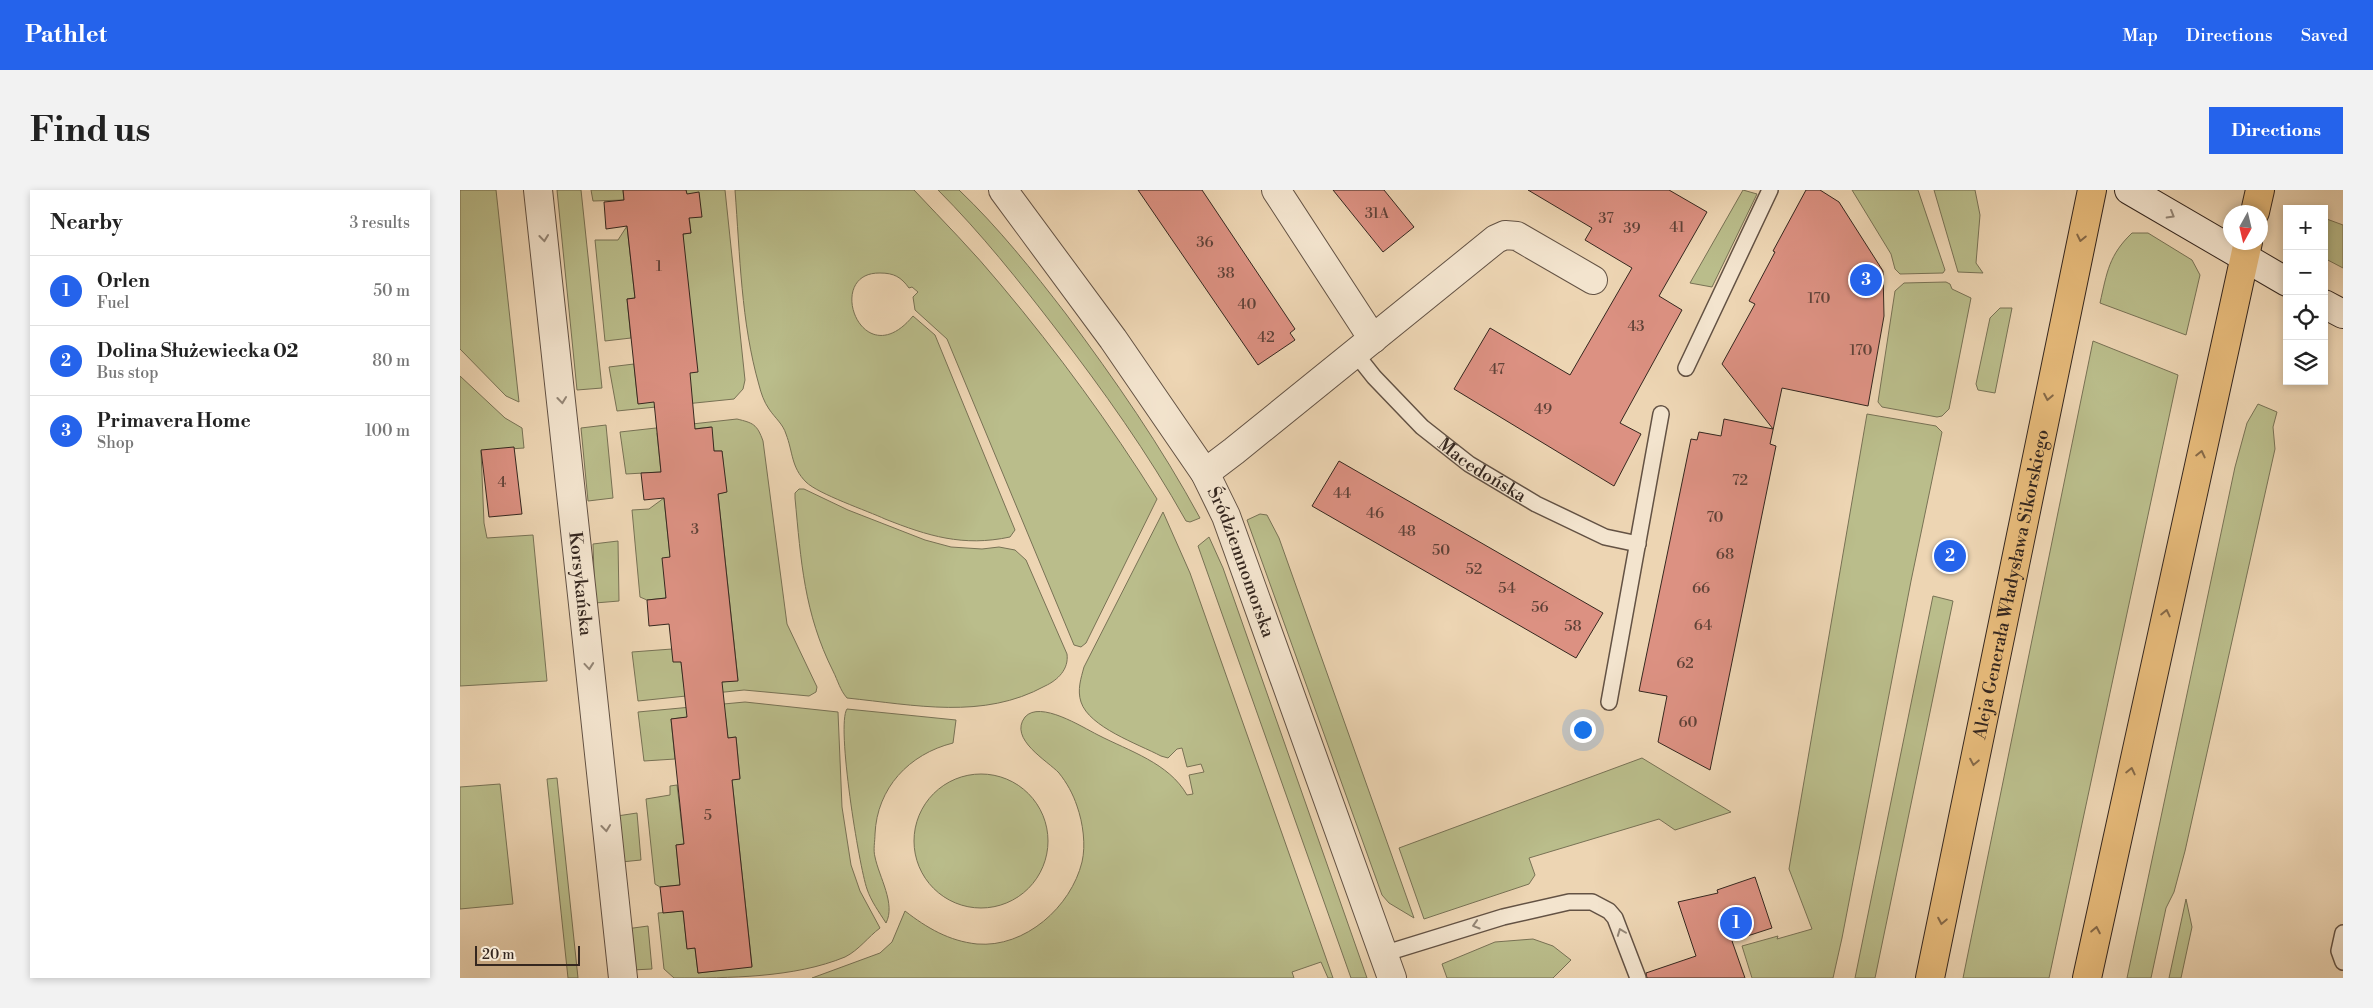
<!DOCTYPE html>
<meta charset="utf-8">
<style>
:root{--surface:#fff;--page:#f2f2f2;--text:#222;--muted:#767676;--line:#e0e0e0;--accent:#2563eb}
body{margin:0;font-family:"Libre Bodoni",serif;background:var(--page);color:var(--text)}
.controls{position:absolute;right:15px;top:15px;display:grid;overflow:hidden;border-radius:0px;box-shadow:0 2px 8px #0003}
.controls button{width:45px;height:45px;display:grid;place-items:center;padding:0;border:0;border-bottom:1px solid var(--line);background:var(--surface);color:var(--text);font:25px sans-serif}
.compass{position:absolute;left:1763px;top:15px;width:45px;height:45px;border-radius:50%;background:var(--surface);box-shadow:0 2px 8px #0003;rotate:188deg}
.scale{position:absolute;left:15px;bottom:12px;width:105px;box-sizing:border-box;padding-left:5px;border:2px solid #35271f;border-top:0;font-size:14px;line-height:18px;white-space:nowrap;color:#35271f;-webkit-text-stroke:4px #f3e4ce;paint-order:stroke}
.you{position:absolute;left:1122px;top:539px;width:18px;height:18px;margin:-12px;border:4px solid #fff;border-radius:50%;background:#1a73e8;box-shadow:0 0 0 8px #1a73e833}
.badge{display:grid;place-items:center;width:32px;height:32px;border-radius:50%;background:var(--accent);color:#fff;font-size:16px;font-weight:700}
.pin{position:absolute;translate:-50% -50%;border:2px solid #fff;box-shadow:0 1px 5px #0006}
.list{margin:0;padding:0;list-style:none}
h2{display:flex;justify-content:space-between;align-items:center;height:65px;margin:0;padding:0 20px;font-size:21px}
h2 small{font-size:16px;font-weight:400;color:var(--muted)}
.list li{display:grid;grid-template-columns:32px 1fr auto;gap:15px;align-items:center;box-sizing:border-box;height:70px;padding:0 20px;border-top:1px solid var(--line)}
.list b{display:block;font-size:19px;white-space:nowrap}
.list p{margin:0;font-size:16px;white-space:nowrap;color:var(--muted)}
.list em{font-size:16px;font-style:normal;color:var(--muted)}
.icon{flex:none;width:28px;height:28px;fill:none;stroke:currentColor;stroke-width:2;stroke-linecap:round;stroke-linejoin:round}
.map{position:relative;flex:none;width:1883px;height:788px;overflow:hidden;border-radius:0px}
header{display:flex;align-items:center;gap:30px;box-sizing:border-box;height:70px;padding:0 25px;background:var(--accent);color:#fff}
header strong{font-size:24px}
nav{display:flex;gap:28px;margin-inline-start:auto;font-size:18px}
.intro{display:flex;align-items:center;justify-content:space-between;box-sizing:border-box;height:120px;padding:0 30px}
h1{margin:0;font-size:35px}
.button{padding:12px 22px;border-radius:0px;background:var(--accent);color:#fff;font-size:18px;font-weight:700}
main{display:flex;gap:30px;padding:0 30px}
aside{flex:1;background:var(--surface);border-radius:0px;box-shadow:0 2px 8px #0003}
.map>svg:first-child{display:block}
.green{fill:#babd8b;stroke:#787255}
.building{fill:#dc9182;stroke:#35271f}
.lines{fill:none;stroke-linecap:round;stroke-linejoin:round}
.lane-casing{stroke:#635244;stroke-width:18}
.street-casing{stroke:#635244;stroke-width:30}
.secondary-casing{stroke:#35271f;stroke-width:30}
.primary-casing{stroke:#35271f;stroke-width:30}
.lane{stroke:#f3e4ce;stroke-width:15}
.street{stroke:#f3e4ce;stroke-width:28}
.secondary{stroke:#f3e4ce;stroke-width:28}
.primary{stroke:#e6ba7a;stroke-width:28}
.oneway{stroke:#948676}
.oneway2{stroke:#856948}
.labels{text-anchor:middle;dominant-baseline:central;stroke-width:4.5;stroke-linejoin:round;paint-order:stroke}
.number-label{font-size:15px;fill:#5f4238}
.street-label{font-size:18px;fill:#35271f;stroke:#f3e4ce}
</style>
<header>
<strong>Pathlet</strong>
<nav><a>Map</a><a>Directions</a><a>Saved</a></nav>
</header>
<div class="intro"><h1>Find us</h1><a class="button">Directions</a></div>
<main>
<aside>
<h2>Nearby<small>3 results</small></h2>
<ul class="list">
<li><span class="badge">1</span><div><b>Orlen</b><p>Fuel</p></div><em>50 m</em></li>
<li><span class="badge">2</span><div><b>Dolina Służewiecka 02</b><p>Bus stop</p></div><em>80 m</em></li>
<li><span class="badge">3</span><div><b>Primavera Home</b><p>Shop</p></div><em>100 m</em></li>
</ul>
</aside>
<div class="map">
<svg width="1883" height="788" viewBox="0 0 1883 788">
<rect width="100%" height="100%" fill="#edd5b3"/>
<filter id="stains"><feTurbulence type="fractalNoise" baseFrequency=".004" numOctaves="4"/><feColorMatrix values="0 0 0 0 .2 0 0 0 0 .09 0 0 0 0 .02 0 0 0 .5 -.17"/></filter>
<radialGradient id="worn" r=".72"><stop offset=".6" stop-color="#630" stop-opacity="0"/><stop offset="1" stop-color="#630" stop-opacity=".3"/></radialGradient>
<g class="green">
<polygon points="0,0 36,0 59,212 46,206 0,159"/>
<polygon points="97,0 121,0 142,198 117,200"/>
<polygon points="131,0 163,0 164,10 133,11"/>
<polygon points="226,0 265,0 285,190 283,199 274,209 157,221 149,177 174,174 178,213 229,183 223,44 231,43"/>
<path d="M 275,0 L 454,0 C 483,31 514,62 541,95 C 598,163 650,234 697,309 L 626,453 L 621,457 L 614,455 L 487,149 L 455,120 L 453,107 L 458,102 L 452,97 L 449,98 C 441,87 434,83 420,83 C 363,82 402,188 453,126 L 475,145 L 555,340 L 550,347 C 503,357 468,346 425,329 C 408,321 358,304 346,292 C 331,277 333,262 326,244 C 323,234 315,228 309,219 C 304,212 301,203 299,195 C 281,132 280,65 275,0 Z"/>
<path d="M 478,0 L 499,0 C 538,37 573,81 606,124 C 655,190 701,256 740,328 L 730,332 L 726,331 C 688,263 643,200 596,139 C 559,91 521,43 478,0 Z"/>
<polygon points="1283,0 1297,4 1252,97 1230,93"/>
<polygon points="1392,0 1458,0 1485,80 1483,83 1440,84 1435,79 1431,64"/>
<polygon points="1474,0 1515,0 1520,25 1516,73 1523,83 1498,82"/>
<polygon points="1864,28 1883,35 1883,78 1864,68"/>
<polygon points="167,36 175,108 167,109 171,148 145,151 135,50 158,50"/>
<path d="M 1672,43 L 1688,43 L 1732,70 L 1740,85 L 1726,145 L 1640,113 C 1647,82 1649,65 1672,43 Z"/>
<polygon points="1486,92 1490,94 1492,99 1511,108 1489,219 1482,226 1477,227 1422,217 1418,212 1435,101 1444,93"/>
<polygon points="1540,118 1552,118 1535,203 1518,200 1516,194 1530,128"/>
<polygon points="1633,151 1718,185 1589,788 1503,788"/>
<polygon points="0,186 45,228 62,238 64,258 21,261 24,333 27,348 73,345 87,491 0,496"/>
<polygon points="1798,214 1817,222 1813,237 1815,259 1725,661 1714,702 1706,718 1691,788 1667,788 1775,277 1787,233"/>
<polygon points="1407,224 1476,236 1482,242 1451,391 1382,748 1373,788 1292,788 1282,756 1318,746 1317,749 1352,739 1329,679"/>
<path d="M 277,229 C 293,233 297,234 303,251 L 327,434 L 357,497 L 356,502 L 349,506 L 284,500 L 178,511 L 172,462 L 212,459 L 221,472 L 224,497 L 278,490 L 258,304 L 266,302 L 262,261 L 254,261 L 251,237 L 197,243 L 201,282 L 166,284 L 160,242 Z"/>
<polygon points="146,235 153,308 128,311 121,238"/>
<path d="M 339,299 L 344,299 L 388,320 L 465,350 L 491,357 L 522,359 L 539,357 L 555,360 L 566,370 L 607,464 C 609,479 598,490 585,496 C 523,530 455,515 387,508 C 380,500 378,491 373,481 C 344,423 341,371 335,308 L 335,303 Z"/>
<polygon points="204,308 210,367 206,408 187,410 180,407 172,320 189,319"/>
<path d="M 703,322 L 730,383 L 873,788 L 868,788 L 861,772 L 832,782 L 834,788 L 352,788 L 420,763 L 432,752 L 445,721 C 467,738 489,751 517,754 C 565,758 611,717 622,672 C 626,655 623,633 617,616 C 613,604 607,593 599,583 C 588,571 548,549 565,527 C 580,510 622,537 638,545 C 669,561 709,573 727,605 L 733,604 L 729,585 L 744,582 L 741,574 L 727,577 L 722,558 L 717,559 L 708,568 L 701,566 C 678,554 629,537 621,512 C 617,500 621,488 624,477 Z"/>
<polygon points="800,324 807,325 819,348 954,728 929,713 922,705 787,330"/>
<polygon points="749,347 763,378 907,788 891,788 738,356"/>
<polygon points="158,351 159,411 135,413 133,354"/>
<polygon points="1473,406 1493,411 1415,788 1395,788"/>
<path d="M 285,512 L 378,522 L 382,617 L 391,675 L 400,701 L 420,738 C 408,747 399,760 385,767 C 334,788 269,788 214,788 L 204,779 L 198,723 L 223,721 L 227,758 L 235,758 L 238,783 L 292,776 L 272,590 L 280,588 L 276,547 L 268,548 L 265,523 L 211,529 L 215,569 L 184,571 L 178,522 Z"/>
<path d="M 387,519 L 496,530 L 493,553 C 449,564 417,598 415,644 C 415,651 413,660 415,667 C 419,687 436,714 426,733 C 419,722 411,711 407,699 C 399,676 376,535 387,519 Z"/>
<polygon points="1182,568 1271,622 1215,640 1199,629 1069,668 1075,685 1069,694 964,729 939,658"/>
<circle cx="521" cy="651" r="67"/>
<polygon points="97,588 118,788 108,788 87,589"/>
<polygon points="40,594 53,714 0,719 0,597"/>
<polygon points="217,595 224,654 216,655 220,695 200,697 195,694 186,609 210,605 210,596"/>
<polygon points="177,623 181,670 161,672 157,626"/>
<polygon points="1726,709 1732,737 1721,788 1709,788"/>
<polygon points="188,736 192,779 172,780 166,739"/>
<polygon points="1073,749 1093,756 1111,770 1093,788 987,788 982,774 1035,752"/>
</g>
<g class="building">
<polygon points="163,0 226,0 227,4 239,2 242,27 229,28 231,43 223,44 238,182 230,183 235,239 252,237 254,261 262,261 267,302 258,304 278,491 262,492 268,548 276,547 280,589 272,590 292,777 238,783 235,758 227,759 223,721 203,723 200,697 220,695 216,655 224,654 211,529 227,527 221,472 213,472 209,434 189,436 187,410 206,408 202,368 210,367 204,308 184,310 181,283 201,282 194,212 178,214 167,109 175,108 167,36 146,39 144,12 164,10"/>
<polygon points="678,0 742,0 835,139 830,143 835,150 798,175"/>
<polygon points="873,0 924,0 954,37 923,62"/>
<polygon points="1068,0 1209,0 1247,22 1199,106 1222,120 1160,233 1181,244 1154,296 994,199 1030,138 1110,185 1172,78 1125,50 1132,38"/>
<polygon points="1346,0 1360,0 1379,12 1423,81 1424,126 1408,216 1322,198 1310,254 1316,256 1250,580 1198,552 1207,506 1179,501 1231,249 1237,250 1239,242 1261,246 1264,229 1313,239 1262,174 1295,114 1289,111 1315,62 1313,61"/>
<polygon points="54,257 62,324 29,327 21,260"/>
<polygon points="879,271 1143,423 1116,468 852,316"/>
<polygon points="1295,687 1312,738 1272,751 1285,788 1187,788 1186,783 1236,766 1218,712 1258,703 1257,700"/>
</g>
<g class="lines">
<g class="lane-casing">
<g id="lane">
<path id="s1" d="M 895,163 L 914,187 L 962,237 L 1009,274 L 1076,314 L 1145,347 L 1178,354"/>
<polyline points="1226,178 1310,0"/>
<polyline points="1149,512 1201,224"/>
<polyline points="1883,743 1879,761 1883,772"/>
<polyline points="923,764 1043,727 1109,712 1132,712 1149,721 1155,728 1178,788"/>
</g>
</g>
<g class="street-casing">
<g id="street">
<path id="s2" d="M 78,0 C 108,263 134,525 163,788"/>
<path id="s3" d="M 543,0 L 653,149 L 745,283 L 766,326 L 932,788"/>
<polyline points="816,0 913,149"/>
<polyline points="745,283 774,261 1036,49 1045,45 1057,46 1133,90"/>
</g>
</g>
<g class="secondary-casing">
<g id="secondary">
<polyline points="1669,0 1827,92"/>
<polyline points="1864,114 1883,124"/>
</g>
</g>
<g class="primary-casing">
<g id="primary">
<polyline points="1795,22 1800,0"/>
<path id="s4" d="M 1470,788 L 1632,0"/>
<polyline points="1627,788 1788,52"/>
</g>
</g>
<use href="#lane" class="lane"/>
<use href="#street" class="street"/>
<use href="#secondary" class="secondary"/>
<use href="#primary" class="primary"/>
</g>
<defs><path id="oneway-chevron" d="M-2-3.5L2.5 0L-2 3.5" fill="none" stroke-width="1.6" stroke-linecap="round" stroke-linejoin="round" transform="scale(1.25)"/></defs>
<g class="oneway">
<use href="#oneway-chevron" transform="translate(1711 25) rotate(30)"/>
<use href="#oneway-chevron" transform="translate(84 48) rotate(84)"/>
<use href="#oneway-chevron" transform="translate(102 210) rotate(84)"/>
<use href="#oneway-chevron" transform="translate(129 476) rotate(85)"/>
<use href="#oneway-chevron" transform="translate(146 638) rotate(84)"/>
<use href="#oneway-chevron" transform="translate(1016 735) rotate(163)"/>
<use href="#oneway-chevron" transform="translate(1161 742) rotate(-111)"/>
</g>
<g class="oneway2">
<use href="#oneway-chevron" transform="translate(1621 48) rotate(102)"/>
<use href="#oneway-chevron" transform="translate(1588 207) rotate(101)"/>
<use href="#oneway-chevron" transform="translate(1741 264) rotate(-77)"/>
<use href="#oneway-chevron" transform="translate(1706 423) rotate(-77)"/>
<use href="#oneway-chevron" transform="translate(1514 572) rotate(101)"/>
<use href="#oneway-chevron" transform="translate(1671 581) rotate(-77)"/>
<use href="#oneway-chevron" transform="translate(1482 731) rotate(101)"/>
<use href="#oneway-chevron" transform="translate(1636 740) rotate(-79)"/>
</g>
<g class="labels">
<g class="number-label">
<text x="917" y="23">31A</text>
<text x="1146" y="28">37</text>
<text x="1217" y="37">41</text>
<text x="1172" y="38">39</text>
<text x="745" y="52">36</text>
<text x="199" y="76">1</text>
<text x="766" y="83">38</text>
<text x="1359" y="108">170</text>
<text x="787" y="114">40</text>
<text x="1176" y="136">43</text>
<text x="806" y="147">42</text>
<text x="1401" y="160">170</text>
<text x="1037" y="179">47</text>
<text x="1083" y="219">49</text>
<text x="1280" y="290">72</text>
<text x="42" y="292">4</text>
<text x="882" y="303">44</text>
<text x="915" y="323">46</text>
<text x="1255" y="327">70</text>
<text x="235" y="339">3</text>
<text x="947" y="341">48</text>
<text x="981" y="360">50</text>
<text x="1265" y="364">68</text>
<text x="1014" y="379">52</text>
<text x="1047" y="398">54</text>
<text x="1241" y="398">66</text>
<text x="1080" y="417">56</text>
<text x="1243" y="435">64</text>
<text x="1113" y="436">58</text>
<text x="1225" y="473">62</text>
<text x="1228" y="532">60</text>
<text x="248" y="625">5</text>
</g>
<g class="street-label">
<text stroke="none"><textPath href="#s1" startOffset="174">Macedońska</textPath></text>
<text stroke="none"><textPath href="#s3" startOffset="444">Śródziemnomorska</textPath></text>
<text stroke="none"><textPath href="#s2" startOffset="396">Korsykańska</textPath></text>
<text stroke="none"><textPath href="#s4" startOffset="402">Aleja Generała Władysława Sikorskiego</textPath></text>
</g>
</g>
<rect width="100%" height="100%" filter="url(#stains)"/>
<rect width="100%" height="100%" fill="url(#worn)"/>
</svg>
<div class="controls">
<button>+</button>
<button>−</button>
<button><svg class="icon" aria-label="locate" viewBox="0 0 24 24"><circle cx="12" cy="12" r="6"/><path d="M12 2v4M12 18v4M2 12h4M18 12h4"/></svg></button>
<button><svg class="icon" aria-label="layers" viewBox="0 0 24 24"><path d="M12 4l9 5-9 5-9-5zM3 14l9 5 9-5"/></svg></button>
</div>
<svg class="compass" viewBox="-18 -18 36 36"><path d="M0-13l5 13h-10z" fill="#e53935"/><path d="M0 13l5-13h-10z" fill="#767676"/></svg>
<div class="scale">20 m</div>
<div class="you"></div>
<div class="pin badge" style="left:1276px;top:733px">1</div>
<div class="pin badge" style="left:1490px;top:366px">2</div>
<div class="pin badge" style="left:1406px;top:90px">3</div>
</div>
</main>
